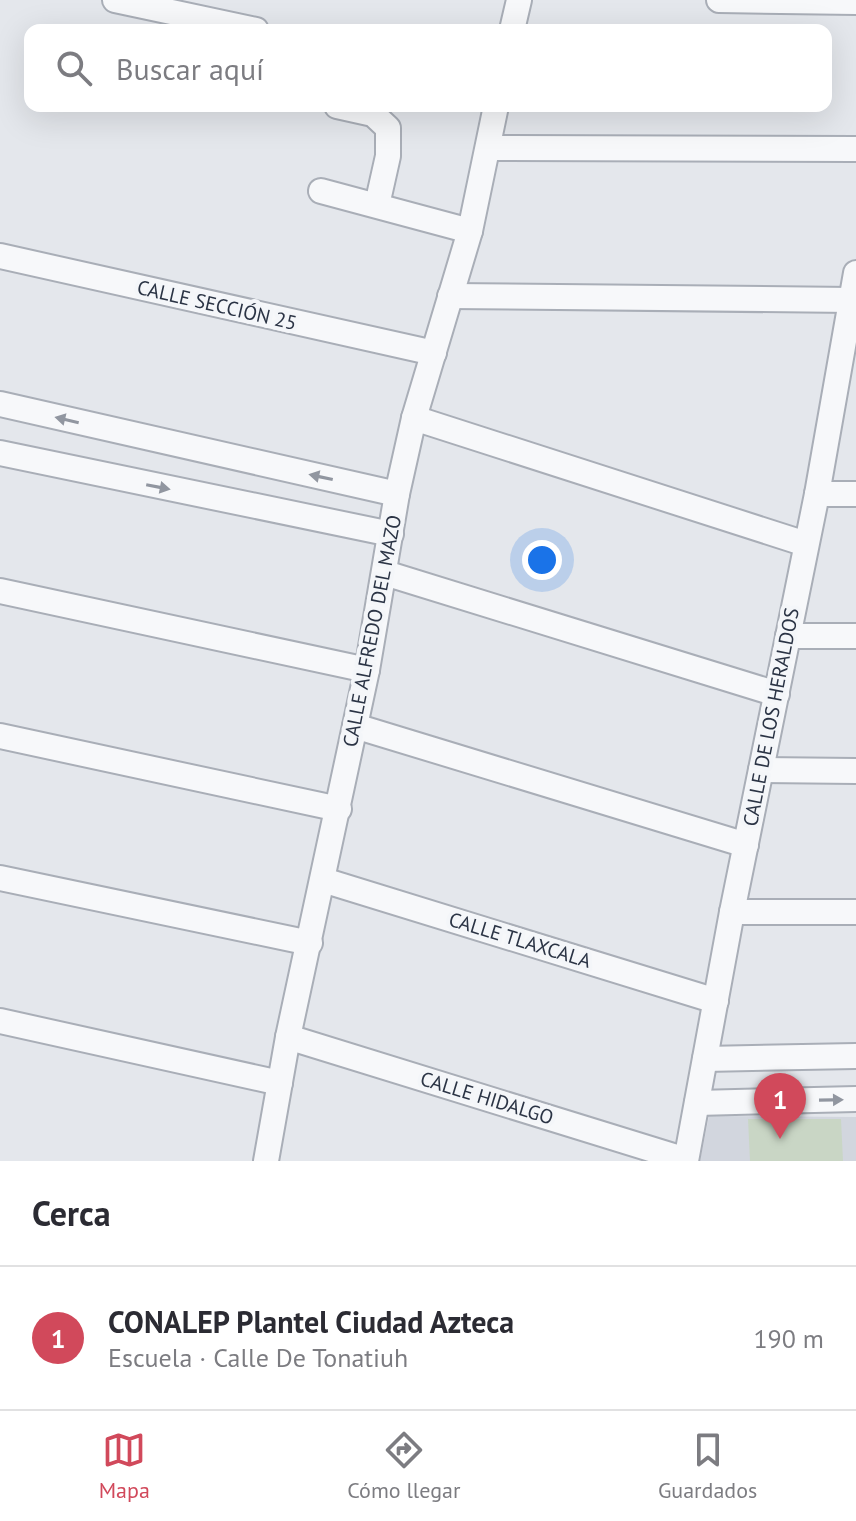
<!DOCTYPE html>
<html lang="es">
<meta charset="utf-8">
<style>
:root{--surface:#fff;--page:#f7f7f7;--text:#2b2b33;--muted:#7c7c81;--line:#e1e1e2;--accent:#d1495b}
body{margin:0;font-family:"PT Sans",sans-serif;background:var(--page);color:var(--text)}
.you{position:absolute;left:542px;top:560px;width:28px;height:28px;margin:-20px;border:6px solid #fff;border-radius:50%;background:#1a73e8;box-shadow:0 0 0 12px #1a73e833}
.badge{display:grid;place-items:center;width:52px;height:52px;border-radius:50%;background:var(--accent);color:#fff;font-size:26px;font-weight:700}
.pin{position:absolute;translate:-50% -66px;filter:drop-shadow(0 2px 4px #0008)}
.pin::after{content:'';position:absolute;top:42px;width:28px;height:24px;background:inherit;clip-path:polygon(0 0,100% 0,50% 100%)}
.list{margin:0;padding:0;list-style:none}
h2{display:flex;justify-content:space-between;align-items:center;height:104px;margin:0;padding:0 32px;font-size:34px}
h2 small{font-size:26px;font-weight:400;color:var(--muted)}
.list li{display:grid;grid-template-columns:52px 1fr auto;gap:24px;align-items:center;box-sizing:border-box;height:144px;padding:0 32px;border-top:2px solid var(--line)}
.list b{display:block;font-size:30px;white-space:nowrap}
.list p{margin:0;font-size:26px;white-space:nowrap;color:var(--muted)}
.list em{font-size:26px;font-style:normal;color:var(--muted)}
.icon{flex:none;width:44px;height:44px;fill:none;stroke:currentColor;stroke-width:2;stroke-linecap:round;stroke-linejoin:round}
.map{position:relative;flex:none;width:856px;height:1161px;overflow:hidden}
.search{position:absolute;background:var(--surface);box-shadow:0 8px 32px #0002;left:24px;right:24px;top:24px;height:88px;display:flex;align-items:center;gap:20px;box-sizing:border-box;padding:0 28px;border-radius:16px;color:var(--muted);font-size:30px}
.sheet{height:248px;background:var(--surface)}
nav{display:flex;justify-content:space-around;align-items:center;box-sizing:border-box;height:112px;border-top:2px solid var(--line);background:var(--surface);font-size:22px;color:var(--muted)}
nav a{display:grid;justify-items:center;gap:4px}
nav .on{color:var(--accent)}
.map>svg:first-child{display:block}
.built{fill:#d2d6de}
.green{fill:#c9d6c5}
.lines{fill:none;stroke-linecap:round;stroke-linejoin:round}
.minor-casing{stroke:#a9aeb7;stroke-width:28}
.minor{stroke:#f7f8fa;stroke-width:24}
.oneway{fill:#9196a0}
.labels{text-anchor:middle;dominant-baseline:central;stroke-width:8;stroke-linejoin:round;paint-order:stroke}
.street-label{font-size:20px;fill:#2b3445;stroke:#f4f6f9}
</style>
<div class="map">
<svg width="856" height="1161" viewBox="0 0 856 1161">
<rect width="100%" height="100%" fill="#e4e7ec"/>
<polygon class="built" points="709,1116 856,1117 856,1161 700,1161"/>
<polygon class="green" points="748,1119 841,1119 843,1161 750,1161"/>
<g class="lines">
<g class="minor-casing">
<g id="minor">
<polyline points="115,0 256,30"/>
<polyline points="719,0 856,2"/>
<polyline points="512,30 519,0"/>
<polyline points="337,106 373,114 388,128 388,156 377,205"/>
<polyline points="488,148 856,149"/>
<polyline points="321,191 470,231"/>
<polyline points="0,256 434,353"/>
<polyline points="450,296 852,300"/>
<polyline points="0,404 397,494"/>
<polyline points="414,418 806,544"/>
<polyline points="0,453 391,534"/>
<polyline points="817,494 856,494"/>
<polyline points="385,573 777,694"/>
<polyline points="0,591 367,670"/>
<polyline points="788,636 856,636"/>
<polyline points="355,726 746,845"/>
<polyline points="0,736 339,809"/>
<polyline points="761,770 856,771"/>
<polyline points="0,878 310,943"/>
<polyline points="323,880 716,1001"/>
<polyline points="732,912 856,912"/>
<polyline points="0,1021 280,1083"/>
<polyline points="288,1037 686,1160"/>
<polyline points="705,1059 856,1056"/>
<polyline points="697,1103 856,1099"/>
<polyline points="266,1161 288,1037 367,670 397,494 414,418 470,231 496,106"/>
<polyline points="686,1161 732,912 817,494 856,273"/>
</g>
</g>
<use href="#minor" class="minor"/>
</g>
<defs><path id="oneway-solid" d="M-6-.8H1V-3.2L6.5 0L1 3.2V.8H-6Z" transform="scale(2)"/></defs>
<g class="oneway">
<use href="#oneway-solid" transform="translate(67 420) rotate(-167)"/>
<use href="#oneway-solid" transform="translate(321 477) rotate(-168)"/>
<use href="#oneway-solid" transform="translate(158 487) rotate(11)"/>
<use href="#oneway-solid" transform="translate(831 1100) rotate(-1)"/>
</g>
<g class="labels">
<g class="street-label">
<text transform="translate(217 305) rotate(13)">CALLE SECCIÓN 25</text>
<text transform="translate(372 631) rotate(-79)">CALLE ALFREDO DEL MAZO</text>
<text transform="translate(771 717) rotate(-79)">CALLE DE LOS HERALDOS</text>
<text transform="translate(520 940) rotate(17)">CALLE TLAXCALA</text>
<text transform="translate(487 1098) rotate(17)">CALLE HIDALGO</text>
</g>
</g>
</svg>
<div class="you"></div>
<div class="pin badge" style="left:780px;top:1139px">1</div>
<div class="search"><svg class="icon" aria-label="search" viewBox="0 0 24 24"><circle cx="10" cy="10" r="6"/><path d="M15 15l6 6"/></svg>Buscar aquí</div>
</div>
<section class="sheet">
<h2>Cerca<small></small></h2>
<ul class="list">
<li><span class="badge">1</span><div><b>CONALEP Plantel Ciudad Azteca</b><p>Escuela · Calle De Tonatiuh</p></div><em>190 m</em></li>
</ul>
</section>
<nav>
<a class="on"><svg class="icon" aria-label="map" viewBox="0 0 24 24"><path d="M3 6l6-2 6 2 6-2v14l-6 2-6-2-6 2zM9 4v14M15 6v14"/></svg>Mapa</a>
<a><svg class="icon" aria-label="directions" viewBox="0 0 24 24"><path d="M12 3l9 9-9 9-9-9zM9 14v-3h6M13 9l2 2-2 2"/></svg>Cómo llegar</a>
<a><svg class="icon" aria-label="saved" viewBox="0 0 24 24"><path d="M7 4h10v16l-5-4-5 4z"/></svg>Guardados</a>
</nav>
